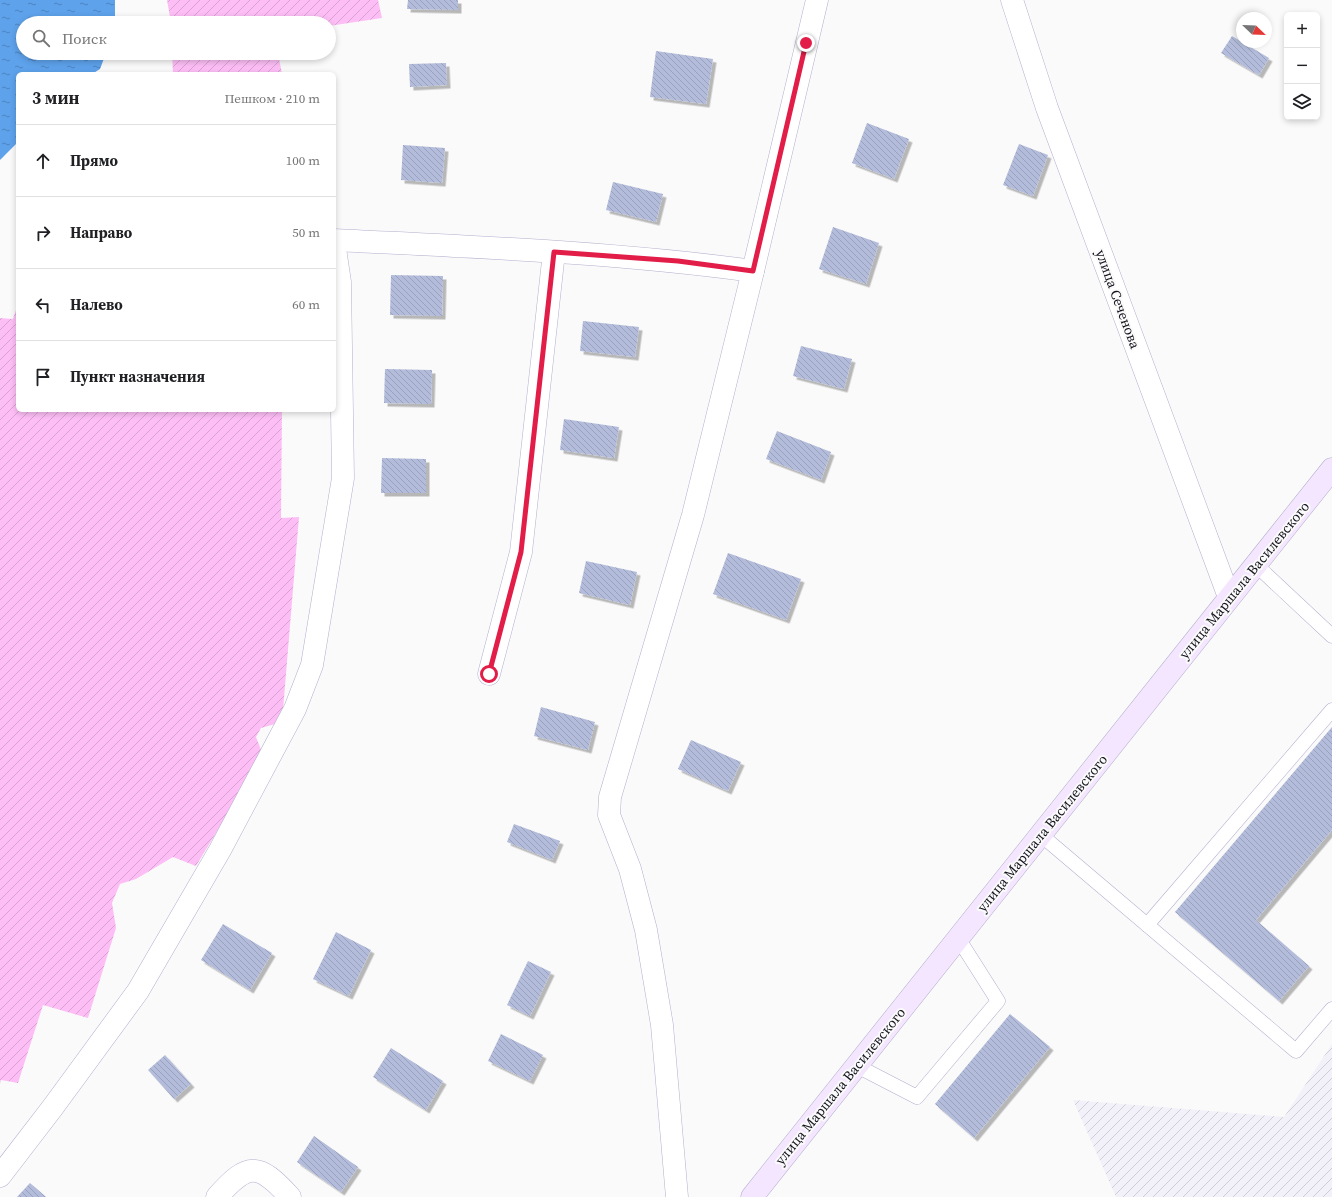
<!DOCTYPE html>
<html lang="ru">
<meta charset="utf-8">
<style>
:root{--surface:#fff;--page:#f2f2f2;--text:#202124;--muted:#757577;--line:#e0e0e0}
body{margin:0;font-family:"Source Serif 4",serif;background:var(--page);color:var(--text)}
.controls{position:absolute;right:12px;top:12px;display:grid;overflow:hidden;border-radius:6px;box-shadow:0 2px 6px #0003}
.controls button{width:36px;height:36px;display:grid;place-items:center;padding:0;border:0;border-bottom:1px solid var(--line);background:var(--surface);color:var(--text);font:20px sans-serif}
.compass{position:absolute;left:1236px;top:12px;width:36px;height:36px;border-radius:50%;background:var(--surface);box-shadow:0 2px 6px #0003;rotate:113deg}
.stop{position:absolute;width:12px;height:12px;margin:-9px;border:3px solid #e11d48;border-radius:50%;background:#fff}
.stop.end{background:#e11d48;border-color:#fff;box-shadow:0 1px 4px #0008}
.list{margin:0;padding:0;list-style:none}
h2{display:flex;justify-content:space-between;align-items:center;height:52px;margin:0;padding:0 16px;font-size:17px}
h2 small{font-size:13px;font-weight:400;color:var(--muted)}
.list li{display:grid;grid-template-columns:26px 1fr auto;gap:12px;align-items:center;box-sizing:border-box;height:72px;padding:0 16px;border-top:1px solid var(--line)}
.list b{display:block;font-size:15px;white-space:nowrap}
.list em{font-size:13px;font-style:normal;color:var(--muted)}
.icon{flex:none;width:22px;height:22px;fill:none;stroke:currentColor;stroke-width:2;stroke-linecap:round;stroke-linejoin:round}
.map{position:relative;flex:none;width:1332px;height:1197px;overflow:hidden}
.search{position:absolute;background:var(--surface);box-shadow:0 2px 6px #0003;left:16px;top:16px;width:320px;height:44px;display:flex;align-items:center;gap:10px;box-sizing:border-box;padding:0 14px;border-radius:22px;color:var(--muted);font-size:15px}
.panel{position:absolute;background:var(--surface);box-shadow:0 2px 6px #0003;left:16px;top:72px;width:320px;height:340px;border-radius:6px}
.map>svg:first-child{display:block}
.industrial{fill:url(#industrial-furrows)}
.garden{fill:url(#garden-furrows)}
.water{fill:url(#water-ripples)}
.building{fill:url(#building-back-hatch);filter:url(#shadow)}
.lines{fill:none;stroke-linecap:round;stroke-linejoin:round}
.lane-casing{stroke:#b3afce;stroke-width:15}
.street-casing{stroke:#b3afce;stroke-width:23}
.secondary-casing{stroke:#b3afce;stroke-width:23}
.lane{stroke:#fff;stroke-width:14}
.street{stroke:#fff;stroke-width:22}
.secondary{stroke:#f4e6fe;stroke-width:22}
.route{stroke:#e11d48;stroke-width:5}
.labels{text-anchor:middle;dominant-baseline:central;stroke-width:4;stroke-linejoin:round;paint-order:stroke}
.street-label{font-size:14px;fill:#14121d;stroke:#fafafa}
</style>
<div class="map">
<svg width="1332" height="1197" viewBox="0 0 1332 1197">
<defs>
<pattern id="industrial-furrows" width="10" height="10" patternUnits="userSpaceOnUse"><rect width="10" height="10" fill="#f2f1f9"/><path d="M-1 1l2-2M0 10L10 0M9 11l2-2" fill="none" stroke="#cfced5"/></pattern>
<pattern id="garden-furrows" width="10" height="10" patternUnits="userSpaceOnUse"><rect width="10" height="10" fill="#fdbef6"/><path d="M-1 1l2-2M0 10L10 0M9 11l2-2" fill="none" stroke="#d8a2d2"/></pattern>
<pattern id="water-ripples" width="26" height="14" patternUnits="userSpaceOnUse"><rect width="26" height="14" fill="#5ea2eb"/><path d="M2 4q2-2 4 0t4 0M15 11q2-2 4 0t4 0" fill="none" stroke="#4c83be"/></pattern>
<pattern id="building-back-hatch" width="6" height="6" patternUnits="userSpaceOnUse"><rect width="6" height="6" fill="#b3bddb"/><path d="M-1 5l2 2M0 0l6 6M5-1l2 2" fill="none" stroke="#99a1bc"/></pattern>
<filter id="shadow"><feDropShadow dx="3.5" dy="3.5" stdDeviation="0" flood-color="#0004"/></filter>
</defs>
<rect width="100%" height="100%" fill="#fafafa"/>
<polygon class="industrial" points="1332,1044 1332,1197 1116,1197 1073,1100 1284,1117"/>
<g class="garden">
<polygon points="167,0 378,0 382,18 329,26 329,23 171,23"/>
<polygon points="172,53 278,53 282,74 173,74"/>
<polygon points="18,282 18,410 282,410 281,518 299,517 282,722 261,728 256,737 263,755 196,866 173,857 136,879 120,884 112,903 116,928 88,1018 43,1005 18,1083 1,1080 0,1084 0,318 13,319 17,307"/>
</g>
<polygon class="water" points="0,0 115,0 115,23 23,23 23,53 106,53 100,69 92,74 18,74 18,142 0,160"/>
<g class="building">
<polygon points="408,0 458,0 458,10 407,9"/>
<polygon points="1232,36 1269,58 1259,75 1221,53"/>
<polygon points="656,51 713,59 706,104 650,97"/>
<polygon points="446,63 447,85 410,87 409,64"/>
<polygon points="867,123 909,139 894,179 852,163"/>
<polygon points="1019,144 1048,155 1033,196 1003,185"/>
<polygon points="403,145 445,148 442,183 401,180"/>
<polygon points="613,182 663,194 656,222 606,210"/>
<polygon points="833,227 879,243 866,284 819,269"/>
<polygon points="391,275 443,276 442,316 390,315"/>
<polygon points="583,321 639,327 635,357 580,351"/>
<polygon points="801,346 852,359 844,389 793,376"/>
<polygon points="385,369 432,370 431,404 384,403"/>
<polygon points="564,419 619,427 614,458 560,450"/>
<polygon points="777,431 831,452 821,480 766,459"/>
<polygon points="382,458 426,459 426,493 381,493"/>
<polygon points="728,553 801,579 786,620 713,594"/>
<polygon points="586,561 637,572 630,605 579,593"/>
<polygon points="541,707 595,722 588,750 534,736"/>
<polygon points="1332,727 1332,830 1256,920 1309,966 1279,1001 1175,912"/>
<polygon points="691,740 741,762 728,791 678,769"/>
<polygon points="514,824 560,841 552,860 507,842"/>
<polygon points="223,924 272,953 250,990 201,960"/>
<polygon points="336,932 371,950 349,996 313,979"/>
<polygon points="528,961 551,972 530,1016 507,1005"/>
<polygon points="1010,1014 1050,1047 974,1138 935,1104"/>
<polygon points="501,1034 543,1055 530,1081 488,1061"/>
<polygon points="391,1048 443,1081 426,1110 373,1077"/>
<polygon points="165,1055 191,1084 174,1099 148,1070"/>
<polygon points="314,1136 358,1167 341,1192 297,1162"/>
<polygon points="30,1183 46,1197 17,1197"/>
</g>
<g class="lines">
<g class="lane-casing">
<g id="lane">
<polyline points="1256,565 1332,636"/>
<polyline points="1041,835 1296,1051 1332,1009"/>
<polyline points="1147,925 1332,710"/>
<polyline points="857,1066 917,1097 998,1001 958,938"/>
</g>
</g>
<g class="street-casing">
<g id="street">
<polyline points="1012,0 1047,108 1229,597"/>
<path d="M 334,240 C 474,247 614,252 753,271"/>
<polyline points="489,674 521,552 554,252"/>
<polyline points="0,1176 53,1107 138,991 220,850 295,709 312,665 343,478 340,282 334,242"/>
<path d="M 217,1197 C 248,1162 258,1162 290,1197"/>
<polyline points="677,1197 662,1025 646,930 630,869 609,815 610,797 693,515 753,271 817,0"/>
</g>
</g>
<g class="secondary-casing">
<polyline id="secondary" points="752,1197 1332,469"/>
</g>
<use href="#lane" class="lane"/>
<use href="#street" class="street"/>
<use href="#secondary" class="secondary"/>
</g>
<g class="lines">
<polyline class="route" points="489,674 521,552 554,252 678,261 753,271 806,43"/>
</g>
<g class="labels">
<g class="street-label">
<text transform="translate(1118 299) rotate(70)">улица Сеченова</text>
<text transform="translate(1244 580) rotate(-51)">улица Маршала Василевского</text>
<text transform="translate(1042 833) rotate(-51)">улица Маршала Василевского</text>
<text transform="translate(840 1086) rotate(-51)">улица Маршала Василевского</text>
</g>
</g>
</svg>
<div class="controls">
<button>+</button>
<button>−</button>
<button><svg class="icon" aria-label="layers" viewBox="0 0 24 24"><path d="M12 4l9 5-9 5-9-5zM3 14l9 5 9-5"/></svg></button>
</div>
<svg class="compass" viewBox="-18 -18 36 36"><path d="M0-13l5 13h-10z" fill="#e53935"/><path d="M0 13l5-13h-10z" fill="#757577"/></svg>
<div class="stop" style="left:489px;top:674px"></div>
<div class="stop end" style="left:806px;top:43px"></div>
<div class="search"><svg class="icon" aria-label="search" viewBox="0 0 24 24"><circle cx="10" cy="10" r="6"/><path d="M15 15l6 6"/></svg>Поиск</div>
<section class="panel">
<h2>3 мин<small>Пешком · 210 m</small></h2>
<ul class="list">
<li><svg class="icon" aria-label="ahead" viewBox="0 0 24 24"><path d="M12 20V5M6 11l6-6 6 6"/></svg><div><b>Прямо</b></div><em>100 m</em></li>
<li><svg class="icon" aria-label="right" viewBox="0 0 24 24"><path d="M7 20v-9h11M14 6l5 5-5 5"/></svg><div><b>Направо</b></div><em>50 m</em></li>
<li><svg class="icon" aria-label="left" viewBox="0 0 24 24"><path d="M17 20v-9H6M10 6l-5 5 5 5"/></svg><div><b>Налево</b></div><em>60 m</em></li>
<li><svg class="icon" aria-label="arrive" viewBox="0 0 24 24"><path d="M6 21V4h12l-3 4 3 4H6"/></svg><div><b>Пункт назначения</b></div></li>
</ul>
</section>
</div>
